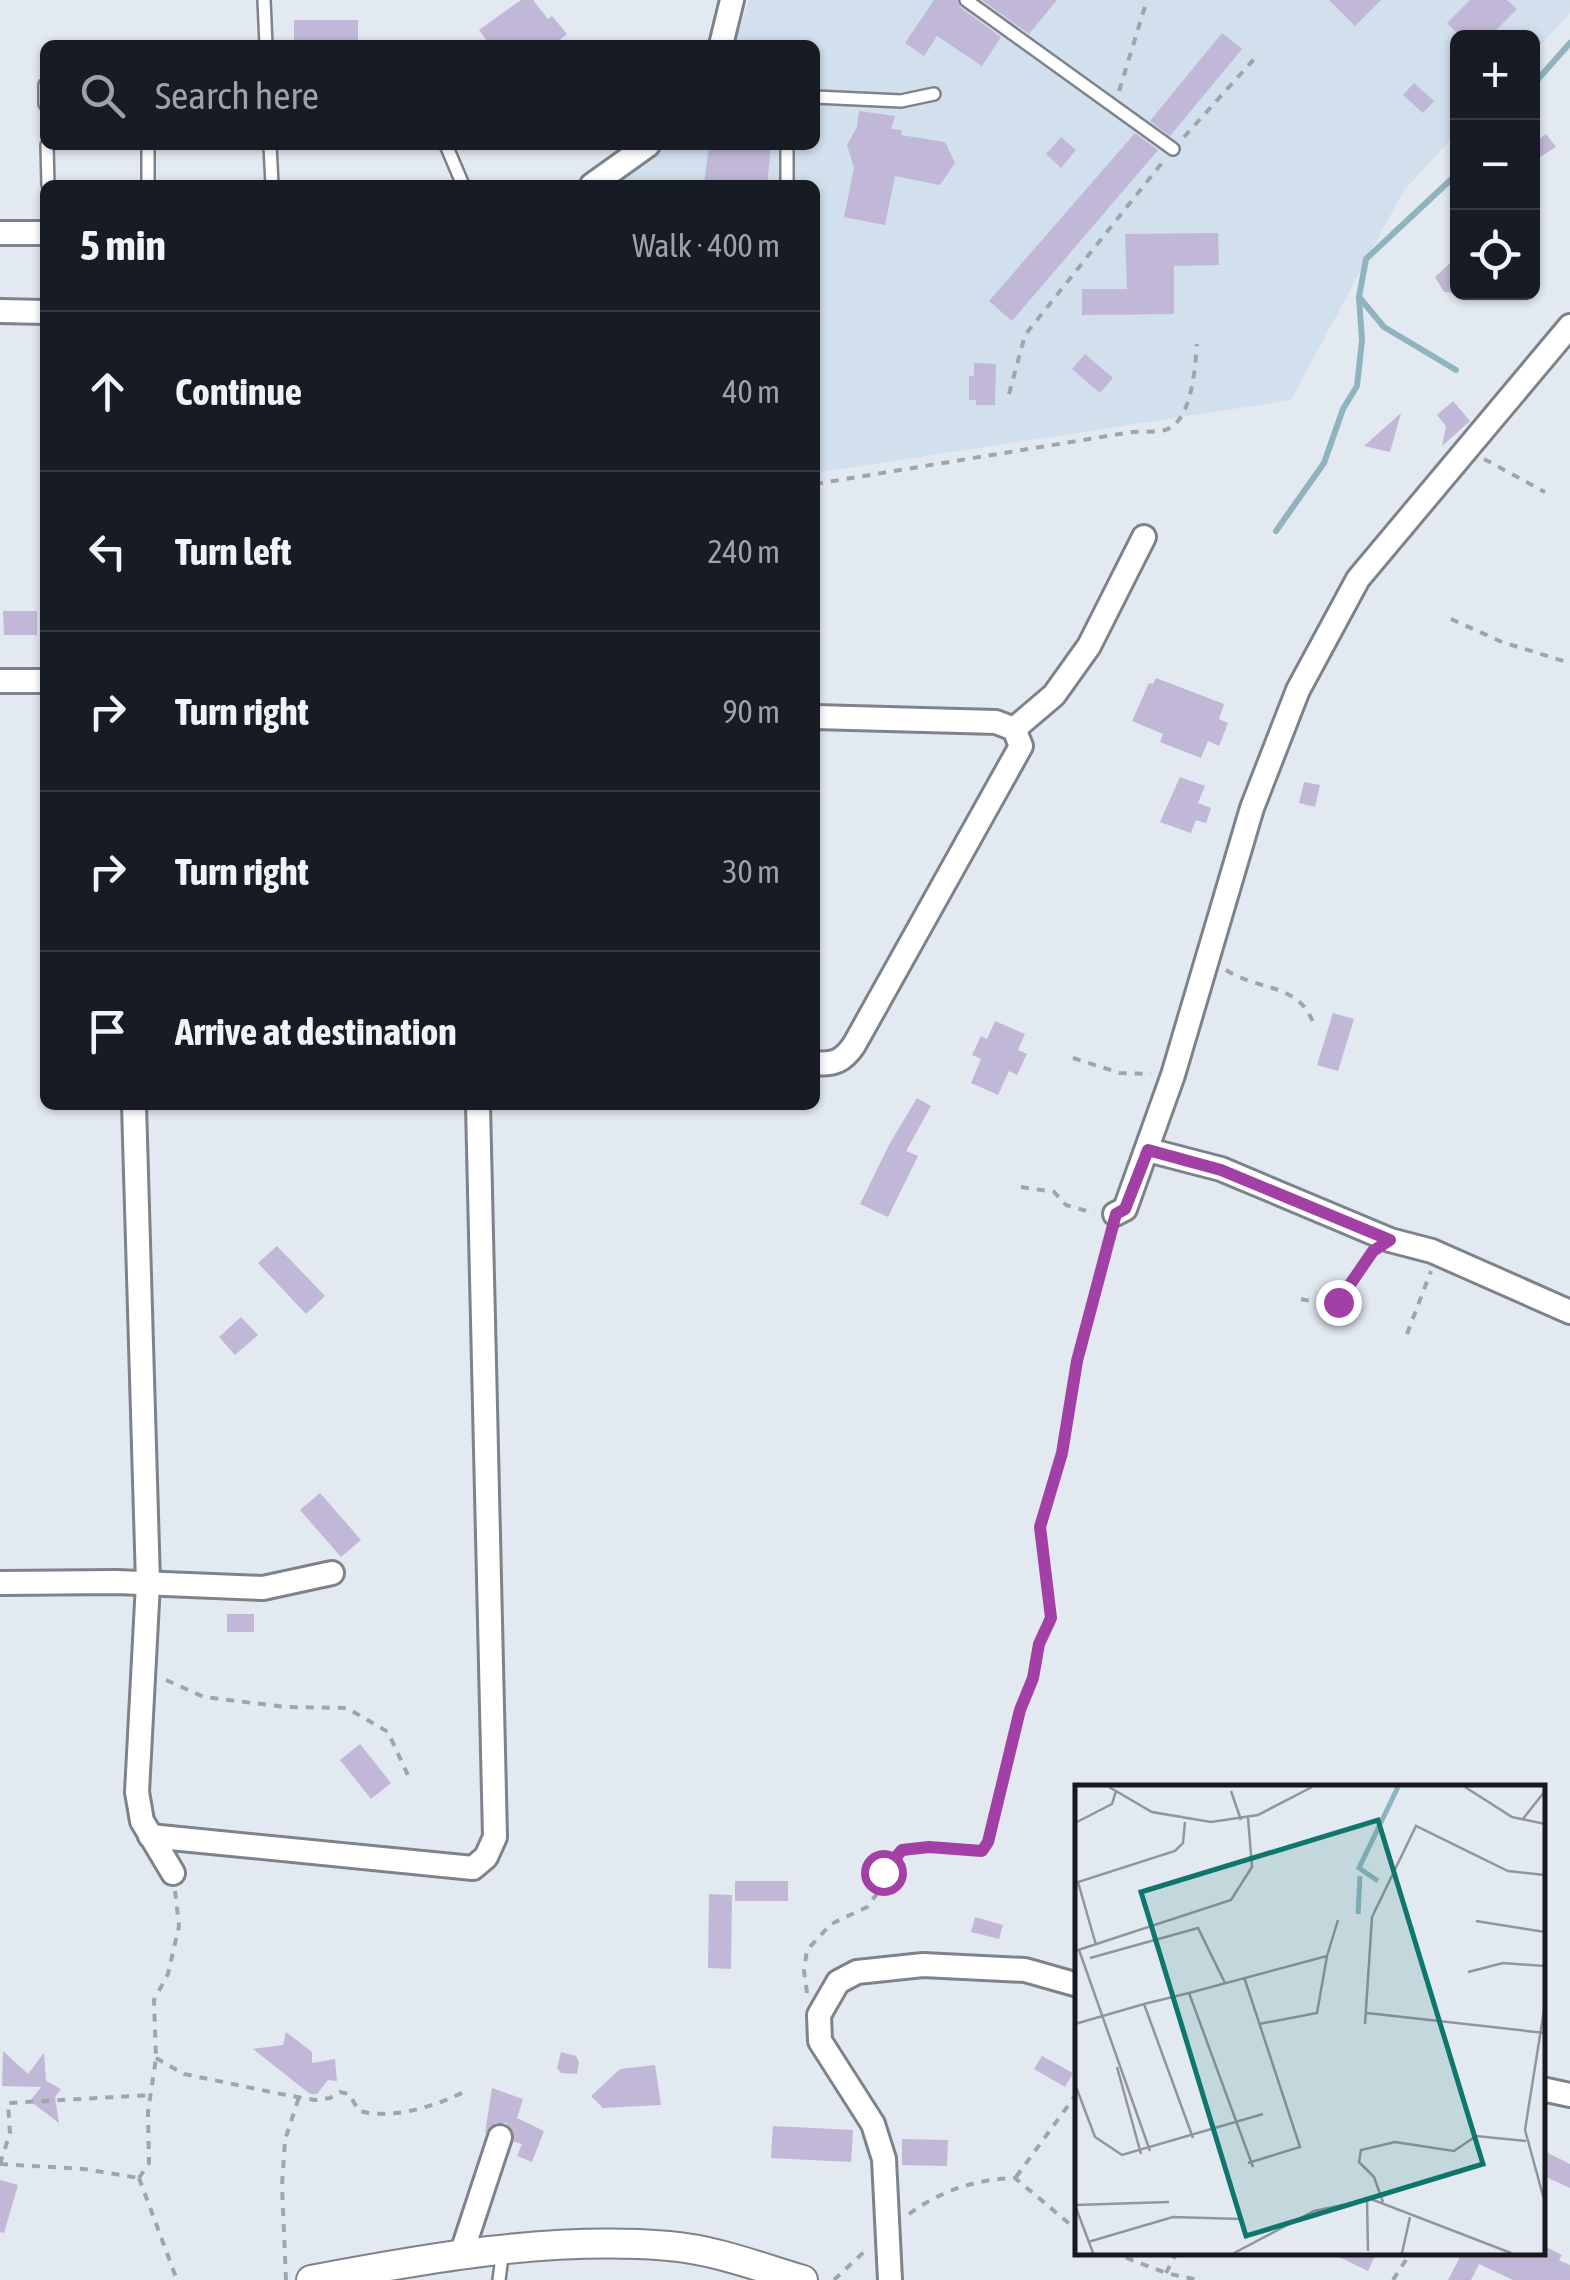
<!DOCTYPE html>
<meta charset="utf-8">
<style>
:root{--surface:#171b24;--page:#242831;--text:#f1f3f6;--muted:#9ea1a6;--line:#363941}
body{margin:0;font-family:"Asap Condensed",sans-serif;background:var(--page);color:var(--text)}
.controls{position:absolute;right:30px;top:30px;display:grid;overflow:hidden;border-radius:15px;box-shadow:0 2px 8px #0004}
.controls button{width:90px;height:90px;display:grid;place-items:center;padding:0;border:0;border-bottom:2px solid var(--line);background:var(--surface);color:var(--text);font:50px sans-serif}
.stop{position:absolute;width:30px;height:30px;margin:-22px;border:8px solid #a340a6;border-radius:50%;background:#fff}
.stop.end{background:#a340a6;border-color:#fff;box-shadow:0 2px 10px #0008}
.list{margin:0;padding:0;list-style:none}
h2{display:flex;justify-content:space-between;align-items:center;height:130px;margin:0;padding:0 40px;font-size:42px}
h2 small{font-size:32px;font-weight:400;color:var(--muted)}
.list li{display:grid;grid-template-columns:65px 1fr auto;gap:30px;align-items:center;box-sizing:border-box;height:160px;padding:0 40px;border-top:2px solid var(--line)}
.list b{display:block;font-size:38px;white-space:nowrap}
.list em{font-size:32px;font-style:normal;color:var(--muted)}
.icon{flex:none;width:55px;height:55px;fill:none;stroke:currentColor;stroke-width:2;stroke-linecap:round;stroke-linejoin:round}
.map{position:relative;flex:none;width:1570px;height:2280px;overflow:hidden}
.search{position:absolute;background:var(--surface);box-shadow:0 2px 8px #0004;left:40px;top:40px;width:780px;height:110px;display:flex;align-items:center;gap:25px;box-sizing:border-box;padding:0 35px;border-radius:15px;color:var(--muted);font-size:38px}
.panel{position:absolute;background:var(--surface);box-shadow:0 2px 8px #0004;left:40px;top:180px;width:780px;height:930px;border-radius:15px}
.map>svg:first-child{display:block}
.built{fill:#d2dfec}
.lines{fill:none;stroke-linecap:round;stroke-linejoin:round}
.stream{stroke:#90b4bf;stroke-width:6}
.building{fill:#c0b8d6}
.service-casing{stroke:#7d838a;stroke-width:16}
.minor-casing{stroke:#7d838a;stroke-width:28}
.tertiary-casing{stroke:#7d838a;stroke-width:32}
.path{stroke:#9fa5ab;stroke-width:4;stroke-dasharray:8 8;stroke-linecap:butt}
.service{stroke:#fff;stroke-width:11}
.minor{stroke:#fff;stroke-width:22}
.tertiary{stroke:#fff;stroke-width:28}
.route{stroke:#a340a6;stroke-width:12}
.inset-river{fill:none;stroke:#90b4bf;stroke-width:5}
.inset-road{fill:none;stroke:#91969c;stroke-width:2.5}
.view{fill:#0f766e;fill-opacity:0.15;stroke:#0f766e;stroke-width:5}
.inset-edge{fill:none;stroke:#17191c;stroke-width:5}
</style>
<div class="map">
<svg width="1570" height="2280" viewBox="0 0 1570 2280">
<rect width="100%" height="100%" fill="#e2e9f1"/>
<polygon class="built" points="749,0 1570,0 1570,13 1533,53 1532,38 1458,38 1457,133 1404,190 1291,400 815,473 815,185 619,185 618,173 652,145 815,145 815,45 734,45"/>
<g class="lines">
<g class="stream">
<polyline points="1532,86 1570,43"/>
<polyline points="1456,370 1384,327 1359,297 1366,259 1458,173"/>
<polyline points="1276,531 1324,463 1343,409 1357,386 1362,340 1359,298"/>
</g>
</g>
<g class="building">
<polygon points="521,0 533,0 548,19 552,16 567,34 553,45 490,45 479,30"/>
<polygon points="934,0 957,0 961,8 1001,37 982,66 937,36 924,56 905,43"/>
<polygon points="982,0 1057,0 1029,34"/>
<polygon points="1329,0 1381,0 1355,26"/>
<polygon points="1470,0 1507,0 1517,9 1488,38 1462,38 1447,23"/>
<rect x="294" y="20" width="64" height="25"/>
<polygon points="1222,33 1242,49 1170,136 1150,121"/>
<polygon points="1414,83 1434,101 1423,113 1403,95"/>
<polygon points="859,111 895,116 891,129 902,130 901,135 945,142 955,163 940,185 895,176 885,225 844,217 854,168 847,145 857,127"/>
<polygon points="1135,133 1158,150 1012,321 989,301"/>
<polygon points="1546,134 1556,147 1532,162 1532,144"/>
<polygon points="1061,137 1076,150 1061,168 1046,154"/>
<polygon points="709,145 771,145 767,185 704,185"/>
<polygon points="1218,233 1219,265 1174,266 1174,314 1082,315 1082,289 1127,289 1125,234"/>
<polygon points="1458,256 1458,293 1444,292 1435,277"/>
<polygon points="1085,354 1113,378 1100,393 1072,369"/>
<polygon points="974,363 996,364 995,405 976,405 976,400 969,400 969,376 974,376"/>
<polygon points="1453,401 1470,421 1442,446 1446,426 1437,415"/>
<polygon points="1401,413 1390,452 1364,446"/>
<polygon points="3,611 37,611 37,635 4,635"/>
<polygon points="1156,678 1224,704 1219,719 1228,723 1219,746 1208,741 1201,758 1160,742 1163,734 1132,721 1149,683 1153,684"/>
<polygon points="1180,777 1205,786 1198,803 1211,808 1206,823 1196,820 1191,833 1160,822"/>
<polygon points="1304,782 1320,785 1315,807 1299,803"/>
<polygon points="1333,1013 1354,1019 1338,1071 1317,1065"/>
<polygon points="995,1021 1025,1034 1018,1050 1027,1054 1017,1075 1009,1071 998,1095 971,1083 981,1059 972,1055 981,1036 987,1039"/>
<polygon points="917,1098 931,1106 906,1151 918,1156 888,1217 860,1204 890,1143"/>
<polygon points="277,1246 325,1296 306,1314 258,1263"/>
<polygon points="241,1317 258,1335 235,1355 219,1337"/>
<polygon points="320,1493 361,1540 341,1557 300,1510"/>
<rect x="227" y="1614" width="27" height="18"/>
<polygon points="360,1744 391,1783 371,1799 340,1760"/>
<rect x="735" y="1881" width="53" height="20"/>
<polygon points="709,1894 732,1895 731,1969 708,1968"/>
<polygon points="975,1917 1003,1925 999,1939 971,1932"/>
<polygon points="286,2032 312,2052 312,2063 335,2059 337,2081 328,2080 317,2094 310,2094 253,2049 283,2045"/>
<polygon points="3,2051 28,2074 44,2053 46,2081 61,2089 55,2097 59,2123 30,2101 41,2087 2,2086"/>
<polygon points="561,2052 576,2056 579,2062 577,2074 561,2073 557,2068"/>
<polygon points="1042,2056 1073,2073 1065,2087 1034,2069"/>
<polygon points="655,2065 661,2105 603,2108 591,2096 620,2069"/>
<polygon points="492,2088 523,2099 517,2118 544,2131 532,2162 517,2156 522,2144 514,2142 514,2133 506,2123 496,2123 485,2133"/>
<polygon points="773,2126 853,2130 851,2162 771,2158"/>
<polygon points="902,2139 948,2140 947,2166 902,2165"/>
<polygon points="1542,2150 1570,2164 1570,2188 1542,2175"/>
<polygon points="0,2180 18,2185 4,2233 0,2232"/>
<polygon points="1542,2245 1562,2255 1559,2260 1570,2265 1570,2280 1513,2280 1479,2264 1471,2280 1448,2280 1461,2255 1455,2252 1542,2252"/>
<polygon points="1329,2252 1377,2252 1368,2271"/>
</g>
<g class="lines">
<g class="service-casing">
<g id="service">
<polyline points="264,0 266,45"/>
<polyline points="966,0 1173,149"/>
<polyline points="45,85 45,104"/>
<polyline points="815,97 901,101 934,94"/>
<polyline points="47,145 48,185"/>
<polyline points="270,145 272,185"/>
<polyline points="446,145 463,185"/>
<polyline points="787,145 787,185"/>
<polyline points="148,185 148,145"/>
<polyline points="499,2280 503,2249"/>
</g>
</g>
<g class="minor-casing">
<g id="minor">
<polyline points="721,45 732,0"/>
<polyline points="592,185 648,145"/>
<polyline points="0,233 45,233"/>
<polyline points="0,311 45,312"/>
<polyline points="0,681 45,681"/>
<path d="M 815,717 L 996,722 L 1014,729 L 1021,746 L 854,1045 C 843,1061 834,1065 815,1063"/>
<polyline points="1014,729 1054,695 1089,646 1144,537"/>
<polyline points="134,1105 148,1583 137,1792 142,1821 173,1873"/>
<polyline points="1148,1150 1221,1169 1390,1240 1432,1251 1570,1312"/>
<polyline points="1115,1214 1125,1209 1173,1075 1252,808 1298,690 1358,579 1570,326"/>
<polyline points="0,1583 116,1582 263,1588 332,1573"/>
<polyline points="150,1836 473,1868 486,1857 495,1837 478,1105"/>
<polyline points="1542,2089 1570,2095"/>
<polyline points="462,2252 500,2137"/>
<polyline points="890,2280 884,2159 873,2124 820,2041 819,2015 838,1982 857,1972 923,1965 1025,1970 1078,1985"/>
</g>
</g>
<g class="tertiary-casing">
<path id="tertiary" d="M 311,2280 C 428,2258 550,2236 669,2246 C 716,2250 759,2267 803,2280"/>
</g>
<g class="path">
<polyline points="1119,91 1147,0"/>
<polyline points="1184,137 1256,57"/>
<polyline points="1009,394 1025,335 1165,159"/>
<polyline points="1484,459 1545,492"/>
<path d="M 815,484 L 1132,432 C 1142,431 1155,433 1165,430 C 1192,422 1195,368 1197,344"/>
<polyline points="1451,619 1502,642 1570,663"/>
<path d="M 1226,970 C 1260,992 1299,982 1314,1025"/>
<polyline points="1073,1058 1120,1073 1151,1074"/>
<polyline points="1021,1187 1054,1192 1066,1205 1094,1213"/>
<polyline points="1301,1299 1324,1304 1338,1302 1371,1256"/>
<polyline points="1407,1334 1431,1271"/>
<polyline points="166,1680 204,1697 286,1707 347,1708 388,1732 411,1782"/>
<polyline points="807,1993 804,1971 807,1950 831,1924 867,1907 879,1891 883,1872 901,1851 929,1847 982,1851 988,1842 1020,1710 1033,1678 1039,1644 1051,1619 1040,1527 1062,1453 1077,1361 1110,1236"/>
<path d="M 156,2058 L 184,2074 L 281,2094 L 315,2100 L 330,2098 L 340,2092 L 349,2094 L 359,2111 C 394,2120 436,2106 468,2090"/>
<polyline points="0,2164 10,2133 8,2103 152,2095"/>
<polyline points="0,2164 84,2169 139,2178"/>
<polyline points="1016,2177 1078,2092"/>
<polyline points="139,2178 149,2163 148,2112 156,2058 154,2000 168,1974 179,1926 175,1891"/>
<polyline points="139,2178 177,2280"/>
<path d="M 909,2214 C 940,2191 976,2179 1015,2178 L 1078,2231"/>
<polyline points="1111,2252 1166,2273 1198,2280"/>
<polyline points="1166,2273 1177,2252"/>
<polyline points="286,2280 282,2186 285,2140 299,2097"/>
<polyline points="834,2280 867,2249"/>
<polyline points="1393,2280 1411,2252"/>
</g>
<use href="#service" class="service"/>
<use href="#minor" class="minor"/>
<use href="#tertiary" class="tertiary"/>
</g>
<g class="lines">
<polyline class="route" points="883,1872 902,1850 929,1847 982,1851 988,1842 1020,1710 1033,1678 1039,1644 1051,1618 1040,1527 1062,1453 1077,1361 1116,1214 1125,1209 1148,1150 1221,1170 1390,1240 1373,1251 1338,1302"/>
</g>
<g transform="translate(1075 1785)">
<rect width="470" height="470" fill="#e2e9f1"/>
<path class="inset-river" d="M 303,96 L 284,83 L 323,2M 283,129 L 285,91"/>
<path class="inset-road" d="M 34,2 L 77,27 L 136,37 L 183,30 L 237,2M 390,2 L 437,32 L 470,39M 156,6 L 166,35M 447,35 L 470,6M 0,38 L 37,19 L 41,6M 401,136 L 470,147M 21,160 L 3,97 L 100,66 L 108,58 L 110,37M 4,165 L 75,366M 0,166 L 156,115 L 177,82 L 173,33M 252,171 L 263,135M 15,173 L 123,143 L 150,198M 393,187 L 428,178 L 470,181M 169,192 L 225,362 L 173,378M 114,208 L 252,171 L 242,228 L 184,239M 69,219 L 114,208 L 178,382M 470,219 L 450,345 L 470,418M 292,228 L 470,248M 0,239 L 69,219 L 118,353M 290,239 L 297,132 L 341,41 L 433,86 L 470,90M 42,282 L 66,369M 0,299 L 20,352 L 47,370 L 188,329M 292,414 L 293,466M 308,417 L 299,392 L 284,377 L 286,365 L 320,357 L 379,366 L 401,351 L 451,356M 0,420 L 94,417M 0,420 L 18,468M 13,457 L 98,432 L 165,434M 159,468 L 239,426 L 296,414 L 436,468M 327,468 L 335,432"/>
<path class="view" d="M 303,35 L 408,379 L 171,451 L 66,107 Z"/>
<rect width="470" height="470" class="inset-edge"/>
</g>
</svg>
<div class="controls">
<button>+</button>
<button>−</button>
<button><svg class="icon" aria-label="locate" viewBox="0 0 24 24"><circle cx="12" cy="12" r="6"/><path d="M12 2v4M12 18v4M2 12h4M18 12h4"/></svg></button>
</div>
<div class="stop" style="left:883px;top:1872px"></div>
<div class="stop end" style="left:1338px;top:1302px"></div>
<div class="search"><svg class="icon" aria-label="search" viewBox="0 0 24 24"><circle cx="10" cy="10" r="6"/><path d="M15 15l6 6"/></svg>Search here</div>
<section class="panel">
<h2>5 min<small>Walk · 400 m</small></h2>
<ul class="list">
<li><svg class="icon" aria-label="ahead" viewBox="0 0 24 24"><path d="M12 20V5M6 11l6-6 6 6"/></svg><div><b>Continue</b></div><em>40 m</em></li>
<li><svg class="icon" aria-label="left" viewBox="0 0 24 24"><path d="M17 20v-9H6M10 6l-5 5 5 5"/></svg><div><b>Turn left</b></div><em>240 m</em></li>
<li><svg class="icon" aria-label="right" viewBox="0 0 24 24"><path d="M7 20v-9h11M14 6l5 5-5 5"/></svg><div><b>Turn right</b></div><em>90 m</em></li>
<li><svg class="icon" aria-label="right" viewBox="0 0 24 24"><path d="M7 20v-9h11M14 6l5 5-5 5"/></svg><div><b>Turn right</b></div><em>30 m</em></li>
<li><svg class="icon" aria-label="arrive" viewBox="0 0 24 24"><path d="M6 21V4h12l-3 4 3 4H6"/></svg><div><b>Arrive at destination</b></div></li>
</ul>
</section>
</div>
